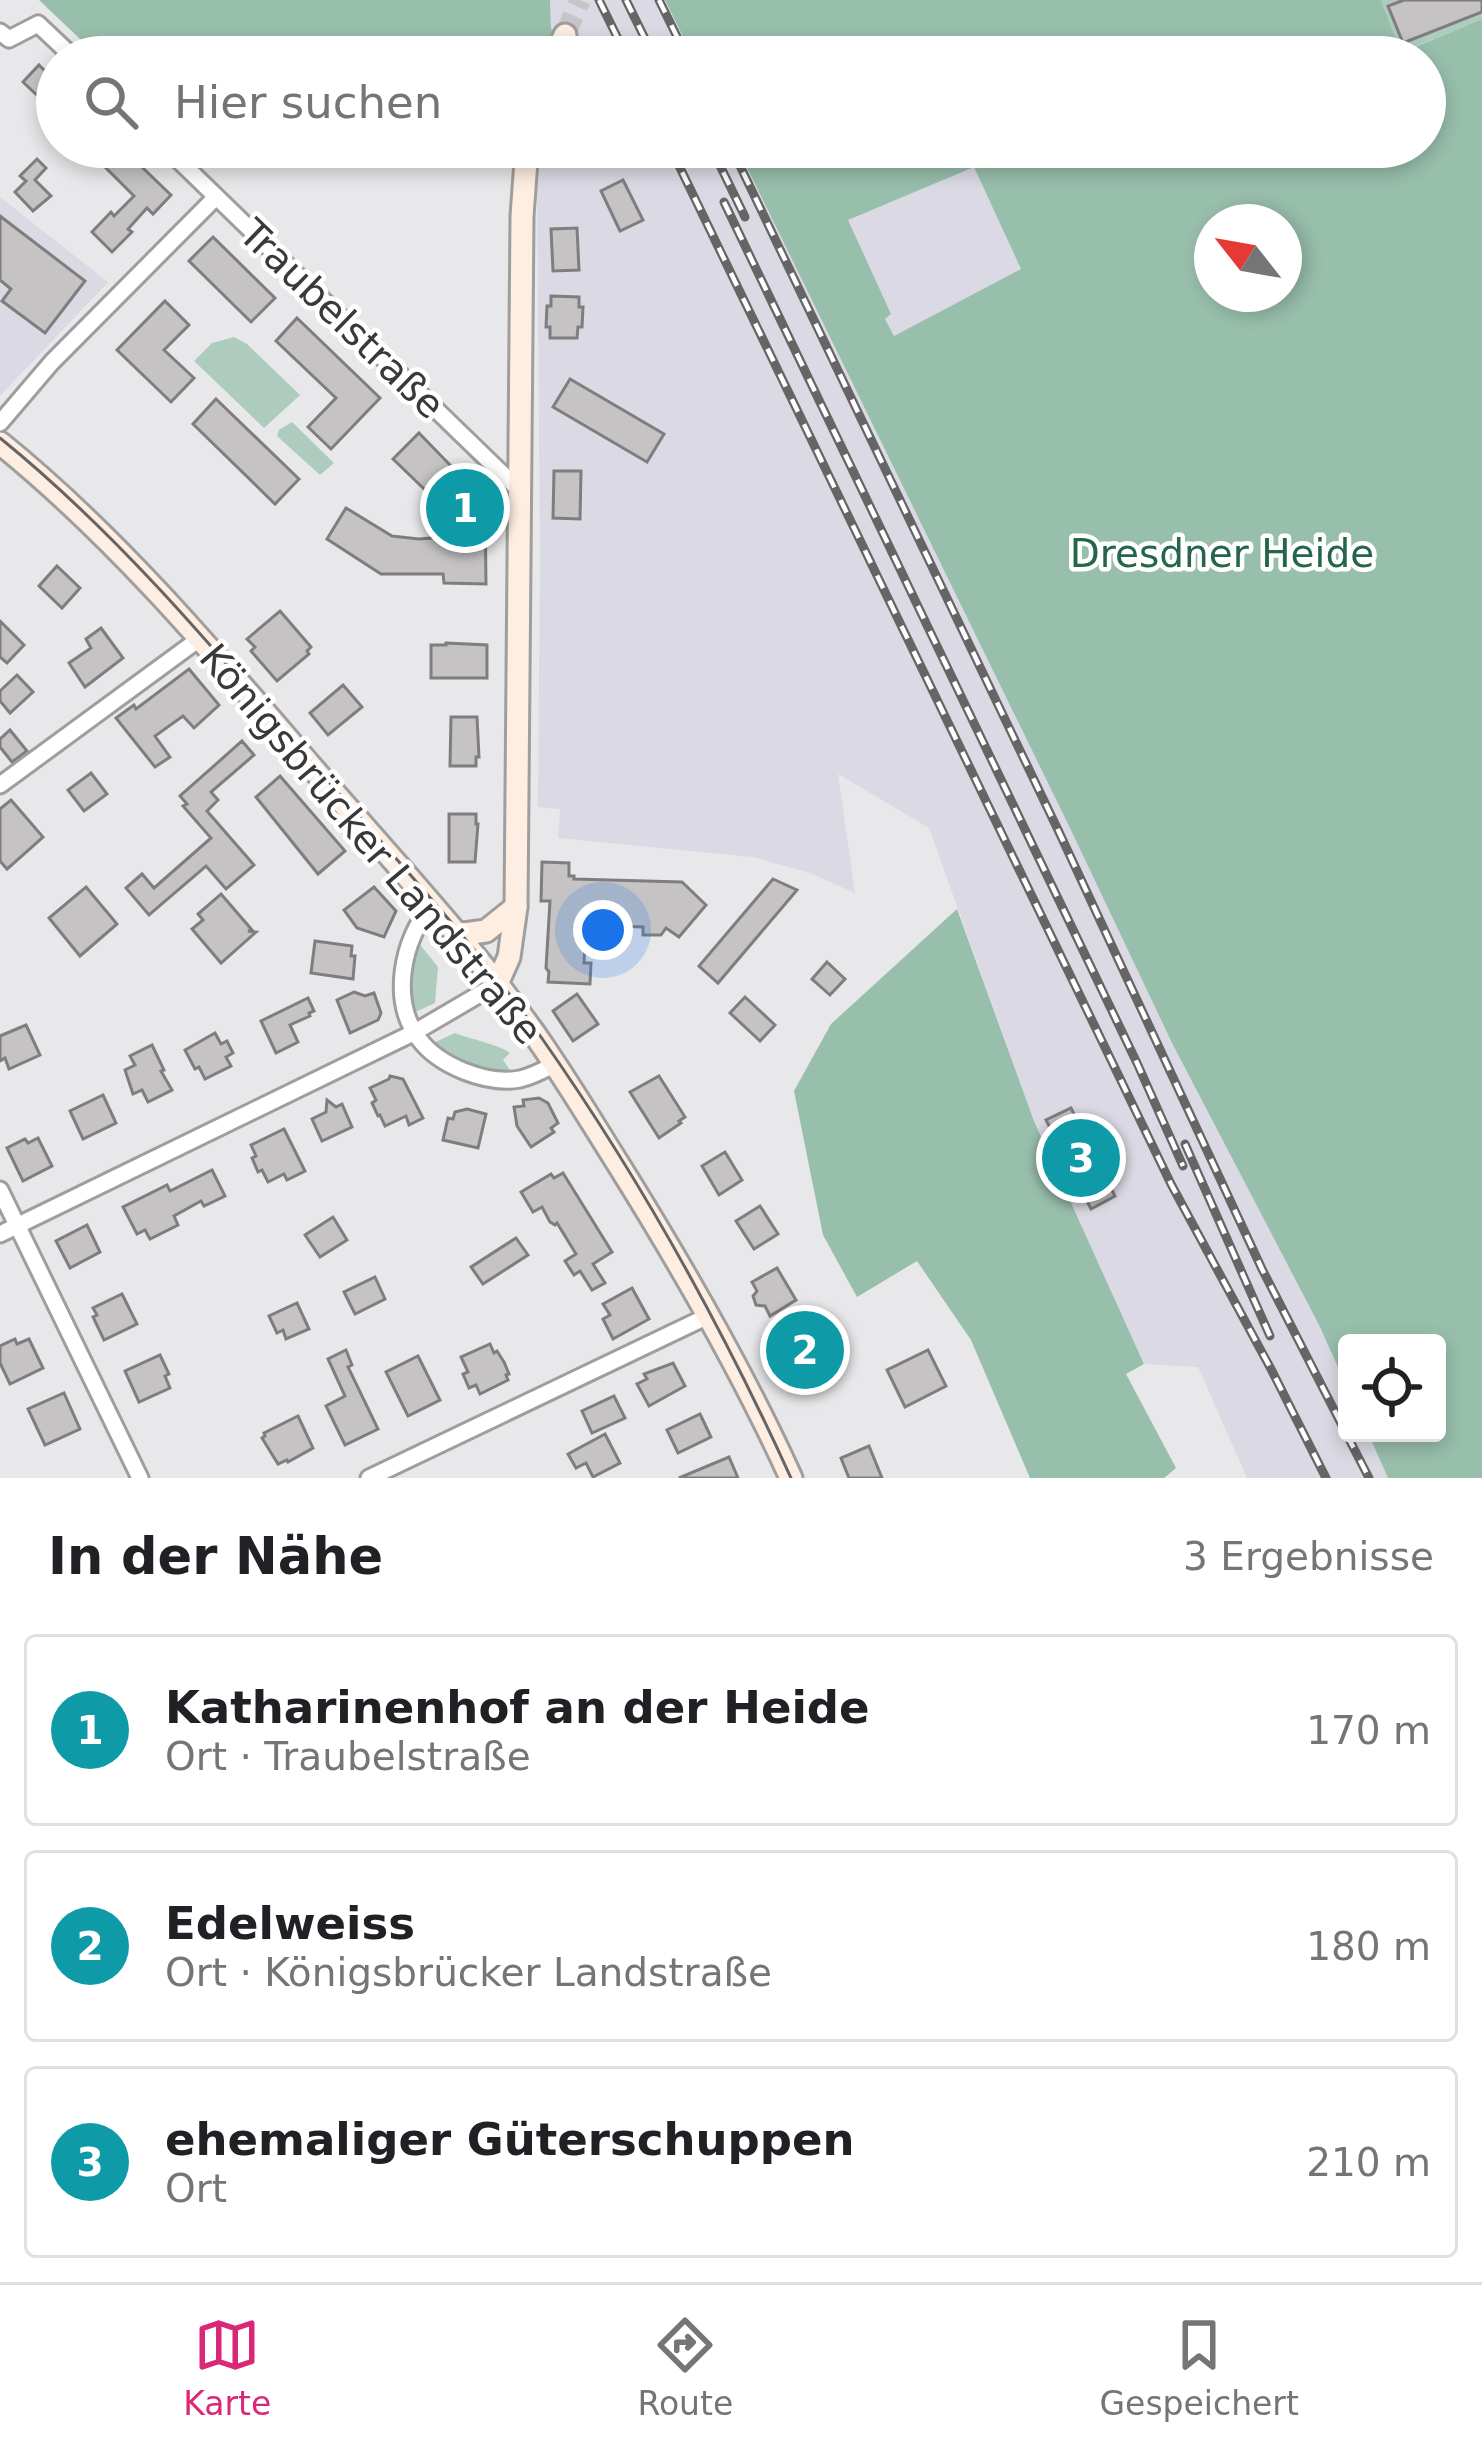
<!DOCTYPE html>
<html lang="de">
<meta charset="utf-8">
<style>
:root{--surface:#fff;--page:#f6f6f6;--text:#202124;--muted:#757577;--line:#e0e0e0;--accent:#db2777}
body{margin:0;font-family:"DejaVu Sans",sans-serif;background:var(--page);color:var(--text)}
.controls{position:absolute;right:36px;bottom:36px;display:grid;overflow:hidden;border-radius:12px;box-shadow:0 6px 18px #0003}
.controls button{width:108px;height:108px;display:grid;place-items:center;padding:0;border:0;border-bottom:3px solid var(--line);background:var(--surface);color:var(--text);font:60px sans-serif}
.compass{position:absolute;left:1194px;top:204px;width:108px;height:108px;border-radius:50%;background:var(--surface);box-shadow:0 6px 18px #0003;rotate:301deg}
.you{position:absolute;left:603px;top:930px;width:42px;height:42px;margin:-30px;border:9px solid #fff;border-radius:50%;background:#1a73e8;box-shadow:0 0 0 18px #1a73e833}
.badge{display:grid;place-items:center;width:78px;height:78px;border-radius:50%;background:var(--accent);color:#fff;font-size:39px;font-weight:700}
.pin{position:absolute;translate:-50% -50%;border:6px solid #fff;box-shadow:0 3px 12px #0006}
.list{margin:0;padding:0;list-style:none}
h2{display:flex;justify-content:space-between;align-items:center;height:156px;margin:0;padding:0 48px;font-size:51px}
h2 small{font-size:39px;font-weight:400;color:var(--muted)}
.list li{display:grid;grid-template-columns:78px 1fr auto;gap:36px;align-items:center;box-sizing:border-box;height:192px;margin:0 24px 24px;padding:0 24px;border:3px solid var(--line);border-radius:12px}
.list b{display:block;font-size:45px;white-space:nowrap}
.list p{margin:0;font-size:39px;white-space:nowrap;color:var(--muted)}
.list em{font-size:39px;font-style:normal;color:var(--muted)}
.icon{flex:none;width:66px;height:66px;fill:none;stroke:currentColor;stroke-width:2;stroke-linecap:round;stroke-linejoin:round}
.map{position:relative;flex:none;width:1482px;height:1478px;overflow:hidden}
.search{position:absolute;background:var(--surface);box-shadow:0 6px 18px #0003;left:36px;right:36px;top:36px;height:132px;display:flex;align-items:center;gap:30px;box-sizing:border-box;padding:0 42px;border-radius:66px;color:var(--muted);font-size:45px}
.sheet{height:804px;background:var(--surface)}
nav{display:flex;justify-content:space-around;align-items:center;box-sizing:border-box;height:168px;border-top:3px solid var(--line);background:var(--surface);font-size:33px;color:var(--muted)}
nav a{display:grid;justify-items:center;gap:6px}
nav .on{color:var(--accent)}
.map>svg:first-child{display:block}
.built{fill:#dbdae4}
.green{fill:#adccbd}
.forest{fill:#98beac;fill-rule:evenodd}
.building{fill:#c5c3c4;stroke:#7f7d7f;stroke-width:3}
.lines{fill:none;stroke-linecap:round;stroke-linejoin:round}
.secondary-tunnel{stroke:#c5c5c7;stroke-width:21;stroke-dasharray:21 10;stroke-linecap:butt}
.minor-casing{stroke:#9e9e9f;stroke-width:21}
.secondary-casing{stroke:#9e9e9f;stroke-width:27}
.minor{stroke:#fff;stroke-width:15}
.secondary{stroke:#feede1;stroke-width:21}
.tram{stroke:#656566;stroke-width:3}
.rail-casing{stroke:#656566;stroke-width:9}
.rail{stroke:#fff;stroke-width:4.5;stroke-dasharray:14;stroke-linecap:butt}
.labels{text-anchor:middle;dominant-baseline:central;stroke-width:9;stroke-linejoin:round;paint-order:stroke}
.street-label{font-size:39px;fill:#39393a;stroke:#fff}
.park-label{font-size:39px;fill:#25654c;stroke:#fff}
</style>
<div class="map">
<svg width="1482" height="1478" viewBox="0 0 1482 1478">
<rect width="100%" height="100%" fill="#e8e8ea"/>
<g class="built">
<polygon points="550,0 665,0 693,57 566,57 574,39 551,29"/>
<polygon points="541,147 737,147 1069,826 1172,1043 1319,1325 1347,1387 1347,1433 1368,1433 1388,1478 1247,1478 1198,1367 1144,1364 1034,1121 929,828 838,774 855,893 810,873 752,857 558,838 560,809 538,807 540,554 537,197"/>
<polygon points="974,166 1021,269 894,336 885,318 891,315 847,220"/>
<polygon points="0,197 108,282 0,396"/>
</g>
<g class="green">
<polygon points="1381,0 1482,0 1482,19 1400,53"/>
<polygon points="234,337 247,344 300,395 264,428 194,361 212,343"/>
<polygon points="292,422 334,463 320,475 277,436 279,430"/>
<polygon points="417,941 438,967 435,1003 413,1013 407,969"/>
<path d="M 455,1033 C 470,1039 500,1045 510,1053 L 503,1060 L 512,1073 C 475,1076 461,1064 431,1044 Z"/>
</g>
<g class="forest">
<polygon points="39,0 550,0 551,29 562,34 552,57 498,57 497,48 383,48 374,57 288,57 273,46 196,57 99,57"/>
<path d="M 665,0 L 1381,0 L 1401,53 L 1482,19 L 1482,1478 L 1388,1478 L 1368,1433 L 1437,1433 L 1437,1343 L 1347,1343 L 1347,1387 L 1319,1325 L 1172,1043 L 1069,826 L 737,147 L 1425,147 L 1425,57 L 693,57 ZM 974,167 L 1021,269 L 894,336 L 885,319 L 891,314 L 848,220 ZM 1284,222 L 1284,294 L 1212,294 L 1212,222 Z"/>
<polygon points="957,909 1034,1121 1144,1364 1126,1374 1176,1468 1164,1478 1030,1478 971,1340 917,1261 857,1297 823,1235 794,1091 831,1024"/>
</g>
<g class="building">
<polygon points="1404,0 1482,0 1482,12 1403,43 1388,6"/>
<polygon points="39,65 57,83 57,105 46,94 41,99 23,82"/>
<polygon points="85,147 121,147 171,195 153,214 147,208 128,229 132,232 112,252 92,232 111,212 114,216 134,196"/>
<polygon points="37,159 46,168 35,180 51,196 33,211 15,192 26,181 20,176"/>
<polygon points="623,180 643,220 620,231 601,191"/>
<polygon points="0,216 85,281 45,333 2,301 11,289 0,280"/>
<polygon points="577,228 579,270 553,271 551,229"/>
<polygon points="213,237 275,298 251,322 189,261"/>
<polygon points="551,296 579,297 579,307 583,307 582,327 578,327 577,338 550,338 550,327 546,327 547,306 551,306"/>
<polygon points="165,301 189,325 164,350 194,378 171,402 117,350"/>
<polygon points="297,318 380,398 331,449 308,427 336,398 276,341"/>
<polygon points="570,379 664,434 647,462 553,407"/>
<polygon points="216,399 299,479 275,504 193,424"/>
<polygon points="419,433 485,501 486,584 444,583 443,574 381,574 327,539 346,508 392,536 419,539 444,537 445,509 393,459"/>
<polygon points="554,471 581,471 580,519 553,518"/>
<polygon points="57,566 80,588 62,608 39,586"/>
<polygon points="280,611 311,647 307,651 309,654 277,681 251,651 255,647 247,639"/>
<polygon points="0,621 24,645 7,663 0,657"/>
<polygon points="101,628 123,658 85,687 69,663 91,648 86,639"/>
<polygon points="446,643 487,645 487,678 431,678 431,645 446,645"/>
<polygon points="189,669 219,705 194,728 183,716 155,736 170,757 155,767 116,718 134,705 136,709"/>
<polygon points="17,675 33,692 10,713 0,701 0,691"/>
<polygon points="343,685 362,707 328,735 310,713"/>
<polygon points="451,717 477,717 479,757 476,757 476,766 450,766"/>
<polygon points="10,730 27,751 12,762 0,747 0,739"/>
<polygon points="242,741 254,755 211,792 218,800 207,811 254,865 226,889 206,866 149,915 126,888 142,874 154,888 211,838 183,806 187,804 180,796"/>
<polygon points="91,773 107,794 84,811 68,790"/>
<polygon points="280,776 345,851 318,874 256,797"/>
<polygon points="11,800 43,837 7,869 0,861 0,809"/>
<polygon points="449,814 476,814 476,824 478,824 475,862 449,862"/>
<polygon points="542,862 569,863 569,876 574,876 574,879 682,882 706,905 679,937 666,928 661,935 643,935 643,927 586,925 584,963 591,963 590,984 548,982 549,972 546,968 550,901 541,901"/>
<polygon points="773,879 797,890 718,983 699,966"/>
<polygon points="86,887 117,924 80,956 49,918"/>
<polygon points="374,887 396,911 384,937 357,928 344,910"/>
<polygon points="221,894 252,930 248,931 256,932 221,963 192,929 203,920 198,914"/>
<polygon points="315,941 352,946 351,956 355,956 353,979 311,973"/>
<polygon points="827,962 845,979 830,995 812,979"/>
<polygon points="354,992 365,996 374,993 381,1013 378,1020 350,1033 337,1000"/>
<polygon points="577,994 598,1024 573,1041 553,1011"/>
<polygon points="745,997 775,1025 760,1041 730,1013"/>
<polygon points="308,998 314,1011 309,1013 310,1016 290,1025 298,1042 276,1053 261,1021"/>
<polygon points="26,1025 40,1055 9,1069 5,1058 0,1061 0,1036"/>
<polygon points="215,1033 221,1044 227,1041 233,1053 226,1057 231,1066 205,1079 199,1067 195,1069 185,1050"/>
<polygon points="152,1045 164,1070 161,1071 172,1090 148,1102 142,1090 133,1094 125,1070 135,1065 130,1056"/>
<polygon points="390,1076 403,1079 423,1118 409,1125 406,1116 385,1126 380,1115 378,1116 372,1103 376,1100 370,1088 389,1079"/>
<polygon points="659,1076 685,1117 679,1121 681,1123 659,1138 630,1092"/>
<polygon points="103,1095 116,1123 83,1139 70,1111"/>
<polygon points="539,1098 548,1103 558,1123 551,1128 554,1132 531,1147 517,1126 514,1107 524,1106 523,1100"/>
<polygon points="327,1100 336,1107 342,1104 352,1127 322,1141 312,1119 326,1112"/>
<polygon points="1071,1108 1115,1196 1091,1209 1046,1120"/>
<polygon points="467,1109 486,1114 478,1148 443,1140 448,1118 453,1119 455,1112"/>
<polygon points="284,1129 305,1171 287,1180 284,1174 268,1182 262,1170 258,1172 252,1158 256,1156 251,1145"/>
<polygon points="38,1138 52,1166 23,1181 7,1148 25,1139 28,1143"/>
<polygon points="725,1152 742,1180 719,1195 702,1166"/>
<polygon points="212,1170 225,1196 204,1206 201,1201 174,1216 178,1225 150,1239 145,1230 137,1234 123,1207 167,1185 170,1191"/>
<polygon points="563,1173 612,1252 593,1264 605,1283 592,1290 580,1271 574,1275 565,1261 576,1254 557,1223 555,1225 550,1222 542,1207 533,1212 521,1192 551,1174 554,1178"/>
<polygon points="760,1206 778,1234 754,1249 736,1221"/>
<polygon points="333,1217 347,1240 320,1257 305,1235"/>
<polygon points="87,1225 100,1252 70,1268 56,1241"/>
<polygon points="516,1238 528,1255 483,1284 471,1267"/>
<polygon points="777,1268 796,1300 770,1316 765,1306 756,1305 753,1296 757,1291 752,1282"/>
<polygon points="375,1277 385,1299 355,1314 344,1292"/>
<polygon points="632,1288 649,1319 613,1339 603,1319 610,1315 603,1304"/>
<polygon points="122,1294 137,1324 104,1340 93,1317 97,1315 93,1308"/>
<polygon points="297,1303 309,1329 286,1339 283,1330 277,1333 269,1316"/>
<polygon points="811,1328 826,1356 799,1372 783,1344"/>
<polygon points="15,1339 17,1344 29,1339 43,1368 10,1384 0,1363 0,1346"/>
<polygon points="490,1344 494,1353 497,1351 504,1362 509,1374 506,1375 508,1380 480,1394 476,1385 469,1388 463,1374 468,1372 461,1357"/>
<polygon points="346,1350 352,1365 348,1367 378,1429 345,1445 326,1406 345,1396 328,1359"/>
<polygon points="928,1350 946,1386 905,1407 887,1370"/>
<polygon points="160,1355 169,1374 165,1376 170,1388 139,1402 125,1371"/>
<polygon points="418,1356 440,1400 408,1416 386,1372"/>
<polygon points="673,1363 685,1386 649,1406 637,1384 647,1379 644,1374"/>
<polygon points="64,1393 80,1429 45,1445 28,1409"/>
<polygon points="614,1396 625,1418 592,1433 582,1411"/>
<polygon points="700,1414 711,1437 678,1453 667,1430"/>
<polygon points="298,1416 313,1448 288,1462 287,1460 278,1464 262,1438 265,1436 264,1433"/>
<polygon points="605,1434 620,1463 593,1477 586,1463 576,1468 568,1454"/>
<polygon points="869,1446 882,1478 849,1478 841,1458"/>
<polygon points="729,1457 738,1478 679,1478"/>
</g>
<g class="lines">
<polyline class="secondary-tunnel" points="565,35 580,0"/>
<g class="minor-casing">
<g id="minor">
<polyline points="0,32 9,39 38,24 73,57"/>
<polyline points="165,147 520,491"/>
<polyline points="0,423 52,362 216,197"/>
<polyline points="0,785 199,639"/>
<path d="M 431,906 C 402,940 390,1001 419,1039 C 439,1066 487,1085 520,1079 C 533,1076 544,1070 555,1064"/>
<polyline points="0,1190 140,1478"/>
<polyline points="0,1234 415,1032 497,984"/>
<polyline points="369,1478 710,1315"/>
</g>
</g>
<g class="secondary-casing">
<g id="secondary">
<polyline points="555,57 565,35"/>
<path d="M 0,443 C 115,536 213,652 309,764 C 384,851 464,936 531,1029 C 563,1074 591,1121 620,1167 C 683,1268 742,1370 791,1478"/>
<polyline points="456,935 486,931 516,907"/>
<polyline points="497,984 509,957 516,907 522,216 527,147"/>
</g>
</g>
<use href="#minor" class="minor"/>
<use href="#secondary" class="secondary"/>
<path class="tram" d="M 0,438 C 115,531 212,646 308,758 C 386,849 471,938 541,1037 C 638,1175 721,1324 791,1478"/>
<g class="rail-casing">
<g id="rail">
<polyline points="599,0 627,57"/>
<polyline points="626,0 654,57"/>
<polyline points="659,0 687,57"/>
<polyline points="670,147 1171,1184 1271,1369 1326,1478"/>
<polyline points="711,147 745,217"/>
<polyline points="731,147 1059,832 1262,1269 1369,1478"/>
<polyline points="724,202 1137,1063 1183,1166"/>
<polyline points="1185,1144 1270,1336"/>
</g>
</g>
<use href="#rail" class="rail"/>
</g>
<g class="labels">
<g class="street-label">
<text transform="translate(342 319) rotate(44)">Traubelstraße</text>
<text transform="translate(371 844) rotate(50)">Königsbrücker Landstraße</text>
</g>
<g class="park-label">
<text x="1222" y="553">Dresdner Heide</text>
</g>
</g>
</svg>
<div class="controls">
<button><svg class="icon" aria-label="locate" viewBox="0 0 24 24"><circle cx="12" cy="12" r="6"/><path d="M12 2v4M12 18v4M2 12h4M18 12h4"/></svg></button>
</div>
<svg class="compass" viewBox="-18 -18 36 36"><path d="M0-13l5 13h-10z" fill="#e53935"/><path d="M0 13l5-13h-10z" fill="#757577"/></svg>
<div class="you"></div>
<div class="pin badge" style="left:465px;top:508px;background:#0f9aa8">1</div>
<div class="pin badge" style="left:805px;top:1350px;background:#0f9aa8">2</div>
<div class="pin badge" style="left:1081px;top:1158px;background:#0f9aa8">3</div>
<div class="search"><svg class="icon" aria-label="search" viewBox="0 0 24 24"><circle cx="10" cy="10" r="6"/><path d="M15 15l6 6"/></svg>Hier suchen</div>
</div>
<section class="sheet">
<h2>In der Nähe<small>3 Ergebnisse</small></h2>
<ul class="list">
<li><span class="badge" style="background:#0f9aa8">1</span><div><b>Katharinenhof an der Heide</b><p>Ort · Traubelstraße</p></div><em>170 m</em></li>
<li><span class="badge" style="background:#0f9aa8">2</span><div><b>Edelweiss</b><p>Ort · Königsbrücker Landstraße</p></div><em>180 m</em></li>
<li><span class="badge" style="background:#0f9aa8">3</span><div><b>ehemaliger Güterschuppen</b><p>Ort</p></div><em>210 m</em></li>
</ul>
</section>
<nav>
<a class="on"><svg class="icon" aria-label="map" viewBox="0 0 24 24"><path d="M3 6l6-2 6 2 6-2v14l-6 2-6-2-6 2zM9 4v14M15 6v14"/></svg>Karte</a>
<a><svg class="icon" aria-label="directions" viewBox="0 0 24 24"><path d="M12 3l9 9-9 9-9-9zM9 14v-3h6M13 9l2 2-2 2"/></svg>Route</a>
<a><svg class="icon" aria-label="saved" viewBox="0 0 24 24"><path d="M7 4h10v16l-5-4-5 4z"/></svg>Gespeichert</a>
</nav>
